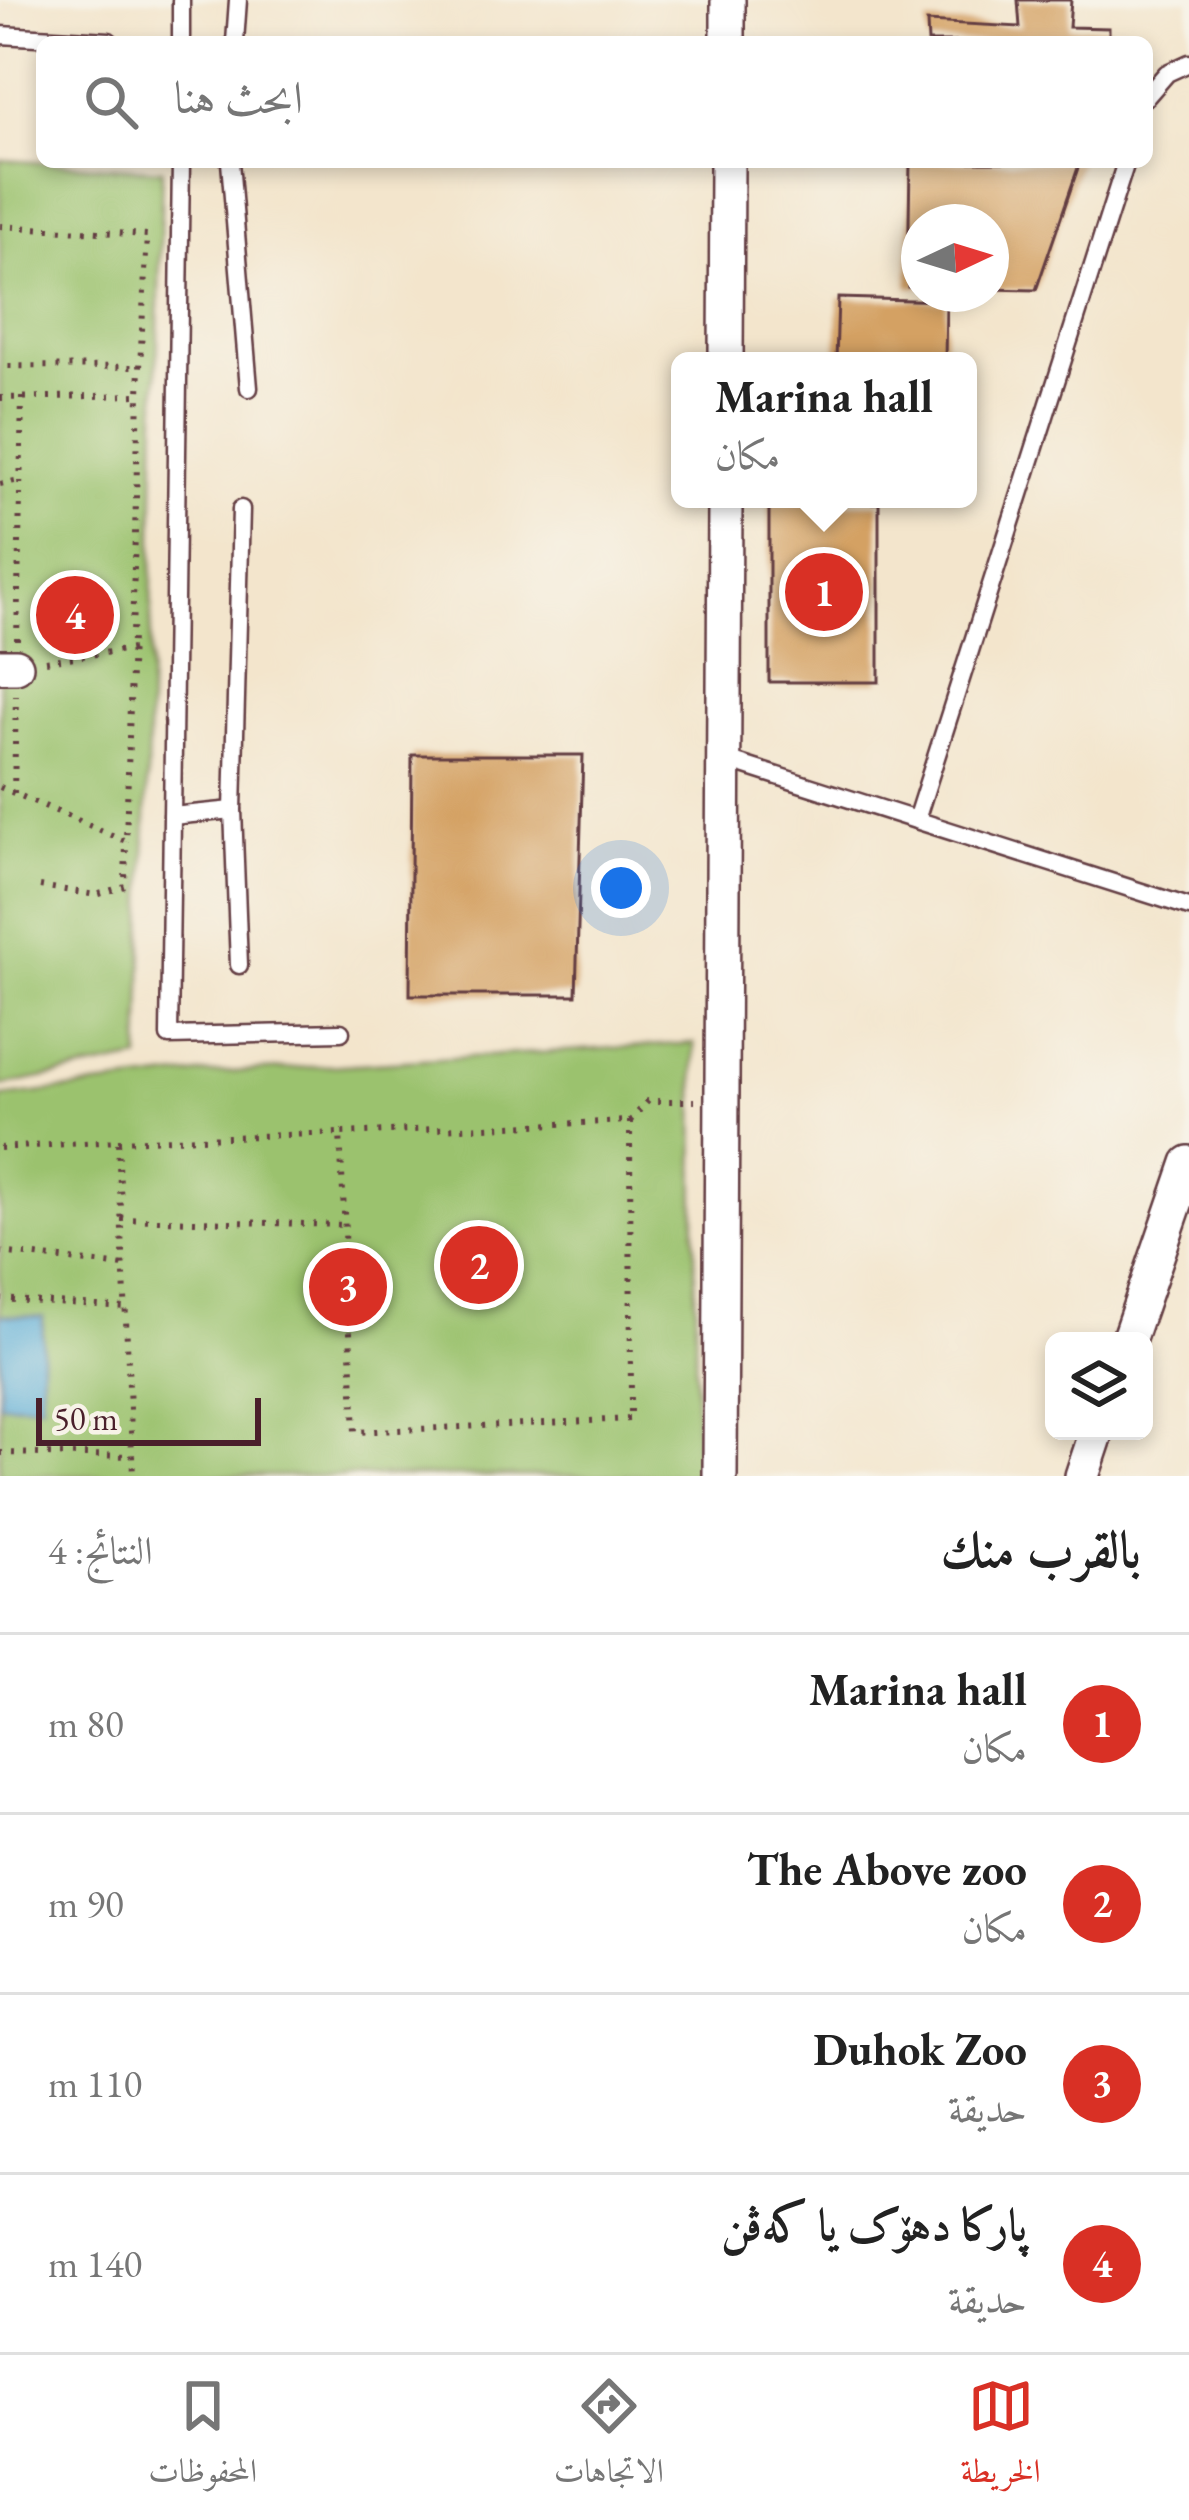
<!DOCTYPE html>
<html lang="ar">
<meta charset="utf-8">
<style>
:root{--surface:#fff;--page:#f2f2f2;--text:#222;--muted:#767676;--line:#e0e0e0;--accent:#d93025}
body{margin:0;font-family:"EB Garamond",Amiri,serif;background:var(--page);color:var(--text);direction:rtl}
.controls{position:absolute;right:36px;bottom:36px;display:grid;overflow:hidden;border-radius:18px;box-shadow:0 6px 18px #0003}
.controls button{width:108px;height:108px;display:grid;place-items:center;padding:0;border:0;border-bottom:3px solid var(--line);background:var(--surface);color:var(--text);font:60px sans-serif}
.compass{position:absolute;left:901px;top:204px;width:108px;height:108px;border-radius:50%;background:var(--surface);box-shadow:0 6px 18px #0003;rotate:86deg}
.scale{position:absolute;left:36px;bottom:30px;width:225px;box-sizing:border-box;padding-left:12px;border:6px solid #4a1f2b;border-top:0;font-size:33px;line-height:42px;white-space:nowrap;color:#4a1f2b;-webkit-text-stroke:9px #f7f3e8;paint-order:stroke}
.you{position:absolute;left:621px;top:888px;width:42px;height:42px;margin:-30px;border:9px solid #fff;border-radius:50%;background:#1a73e8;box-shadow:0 0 0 18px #1a73e833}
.badge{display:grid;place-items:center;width:78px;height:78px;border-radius:50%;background:var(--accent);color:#fff;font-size:39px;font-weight:700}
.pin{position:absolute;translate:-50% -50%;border:6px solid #fff;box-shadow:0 3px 12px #0006}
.popup{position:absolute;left:671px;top:352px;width:306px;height:156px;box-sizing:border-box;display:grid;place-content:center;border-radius:18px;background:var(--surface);filter:drop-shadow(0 3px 9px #0005);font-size:39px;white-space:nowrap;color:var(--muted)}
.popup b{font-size:45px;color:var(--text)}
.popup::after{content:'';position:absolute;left:50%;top:100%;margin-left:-24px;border:24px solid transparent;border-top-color:var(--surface)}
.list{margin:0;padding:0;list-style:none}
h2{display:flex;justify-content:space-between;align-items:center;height:156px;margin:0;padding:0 48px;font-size:51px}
h2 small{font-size:39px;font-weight:400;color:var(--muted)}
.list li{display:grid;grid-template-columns:78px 1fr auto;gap:36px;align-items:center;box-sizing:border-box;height:180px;padding:0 48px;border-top:3px solid var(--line)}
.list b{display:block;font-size:45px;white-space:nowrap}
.list p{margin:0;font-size:39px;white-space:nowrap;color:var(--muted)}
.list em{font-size:39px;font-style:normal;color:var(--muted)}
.icon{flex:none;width:66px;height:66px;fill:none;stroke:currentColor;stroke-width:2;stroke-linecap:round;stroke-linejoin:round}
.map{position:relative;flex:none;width:1189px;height:1476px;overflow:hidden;direction:ltr}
.search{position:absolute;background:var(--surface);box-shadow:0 6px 18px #0003;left:36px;right:36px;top:36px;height:132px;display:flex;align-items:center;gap:30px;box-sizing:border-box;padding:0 42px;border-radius:18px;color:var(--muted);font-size:45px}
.sheet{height:876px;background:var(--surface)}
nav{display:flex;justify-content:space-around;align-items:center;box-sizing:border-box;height:168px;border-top:3px solid var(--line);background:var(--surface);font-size:33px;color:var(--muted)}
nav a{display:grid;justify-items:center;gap:6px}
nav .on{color:var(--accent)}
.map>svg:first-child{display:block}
.green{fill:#9bc26e;stroke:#72704c;stroke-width:3}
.water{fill:#5dafd8;stroke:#546782;stroke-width:3}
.building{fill:#d4a164}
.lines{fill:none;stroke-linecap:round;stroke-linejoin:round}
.lane-casing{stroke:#633d43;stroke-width:21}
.street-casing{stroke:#633d43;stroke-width:38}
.path{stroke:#633d43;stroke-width:6;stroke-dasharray:3 9;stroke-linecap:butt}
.lane{stroke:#fff;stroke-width:16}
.street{stroke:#fff;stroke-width:33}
</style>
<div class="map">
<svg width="1189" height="1476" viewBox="0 0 1189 1476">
<rect width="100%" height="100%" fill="#f7f3e8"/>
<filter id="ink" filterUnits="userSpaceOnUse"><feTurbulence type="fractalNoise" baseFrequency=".00833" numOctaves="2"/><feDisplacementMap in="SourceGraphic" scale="24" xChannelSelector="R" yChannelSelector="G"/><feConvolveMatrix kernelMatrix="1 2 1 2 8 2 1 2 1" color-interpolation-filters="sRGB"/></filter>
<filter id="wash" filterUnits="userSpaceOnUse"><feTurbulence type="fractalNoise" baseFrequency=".004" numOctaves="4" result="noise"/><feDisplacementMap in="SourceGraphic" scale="48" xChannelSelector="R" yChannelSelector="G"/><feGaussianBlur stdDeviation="2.7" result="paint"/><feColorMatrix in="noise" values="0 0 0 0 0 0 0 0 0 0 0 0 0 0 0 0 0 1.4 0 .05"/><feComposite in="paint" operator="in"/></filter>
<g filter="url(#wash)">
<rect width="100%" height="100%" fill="#f3e5cc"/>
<g class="green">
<polygon points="0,160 162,170 140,1059 0,1086"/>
<polygon points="694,1043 696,1476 0,1476 0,1097 200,1074"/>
</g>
<polygon class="water" points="0,1315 43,1317 41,1405 0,1404"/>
<g id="blocks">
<g class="building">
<polygon points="1018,0 1071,0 1069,27 1109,28 1109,42 928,42 927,22 1020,27"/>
<polygon points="910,162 1080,162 1036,290 991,289 991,222 919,222 919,287 908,287"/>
<polygon points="838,298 946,301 945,361 836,361"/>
<rect x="769" y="503" width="110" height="179"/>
<polygon points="412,755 583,755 576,995 410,995"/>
</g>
</g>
</g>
<g filter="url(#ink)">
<use href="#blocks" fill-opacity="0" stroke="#633d43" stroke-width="3"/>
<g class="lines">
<g class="lane-casing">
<g id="lane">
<polyline points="181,0 181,42"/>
<polyline points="0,35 109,41"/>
<polyline points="235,42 238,0"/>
<polyline points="1147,96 1167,73 1189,63"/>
<polyline points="181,162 169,1036 341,1032"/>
<polyline points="230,162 249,388"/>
<polyline points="724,759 1189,907"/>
<polyline points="172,816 233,810"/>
<polyline points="916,820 1126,162"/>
<polyline points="239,965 233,810 241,509"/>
</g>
</g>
<g class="street-casing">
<g id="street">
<polyline points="728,42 728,0"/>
<polyline points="726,361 727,162"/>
<polyline points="0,666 16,666"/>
<polyline points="1128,1341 1189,1163"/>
<polyline points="720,1476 725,499"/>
<polyline points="1082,1476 1097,1431"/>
</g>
</g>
<g class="path">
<polyline points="0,226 147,235 140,367 0,366"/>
<polyline points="0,398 139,395 140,367"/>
<polyline points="0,484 20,480"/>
<polyline points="17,640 22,397"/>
<polyline points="46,661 132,649"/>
<polyline points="0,787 126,841 139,395"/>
<polyline points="14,793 16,695"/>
<polyline points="40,886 96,895 125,886 126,841"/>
<polygon points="630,1121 631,1419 355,1432 340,1133"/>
<polyline points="630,1121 648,1101 695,1101"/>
<polyline points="118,1141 340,1133"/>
<polyline points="0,1148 118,1141 133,1476"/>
<polyline points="121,1219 345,1225"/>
<polyline points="0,1252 124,1266"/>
<polyline points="0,1299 125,1308"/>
<polyline points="0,1453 132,1456"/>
</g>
<use href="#lane" class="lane"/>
<use href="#street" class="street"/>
</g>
</g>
</svg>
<div class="controls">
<button><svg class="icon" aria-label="layers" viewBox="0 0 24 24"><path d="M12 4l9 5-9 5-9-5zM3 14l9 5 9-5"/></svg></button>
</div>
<svg class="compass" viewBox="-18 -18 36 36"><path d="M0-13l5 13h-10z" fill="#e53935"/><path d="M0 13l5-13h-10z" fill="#767676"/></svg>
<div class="scale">50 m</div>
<div class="you"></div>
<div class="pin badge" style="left:824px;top:592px">1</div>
<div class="popup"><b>Marina hall</b>مكان</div>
<div class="pin badge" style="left:479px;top:1265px">2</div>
<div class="pin badge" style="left:348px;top:1287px">3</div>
<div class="pin badge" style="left:75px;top:615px">4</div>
<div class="search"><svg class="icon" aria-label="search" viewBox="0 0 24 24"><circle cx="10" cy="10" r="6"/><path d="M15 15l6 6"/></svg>ابحث هنا</div>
</div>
<section class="sheet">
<h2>بالقرب منك<small>النتائج: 4</small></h2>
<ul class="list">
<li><span class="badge">1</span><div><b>Marina hall</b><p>مكان</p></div><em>80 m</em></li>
<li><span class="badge">2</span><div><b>The Above zoo</b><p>مكان</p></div><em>90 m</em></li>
<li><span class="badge">3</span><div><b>Duhok Zoo</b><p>حديقة</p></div><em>110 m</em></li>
<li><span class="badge">4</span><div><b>پاركا دهۆک يا كەڤن</b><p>حديقة</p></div><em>140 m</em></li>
</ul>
</section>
<nav>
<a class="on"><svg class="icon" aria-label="map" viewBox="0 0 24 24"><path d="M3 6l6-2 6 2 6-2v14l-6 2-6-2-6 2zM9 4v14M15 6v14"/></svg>الخريطة</a>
<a><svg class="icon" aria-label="directions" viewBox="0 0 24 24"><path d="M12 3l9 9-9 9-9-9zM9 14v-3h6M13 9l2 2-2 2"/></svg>الاتجاهات</a>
<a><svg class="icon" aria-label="saved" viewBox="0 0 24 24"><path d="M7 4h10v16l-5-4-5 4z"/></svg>المحفوظات</a>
</nav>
